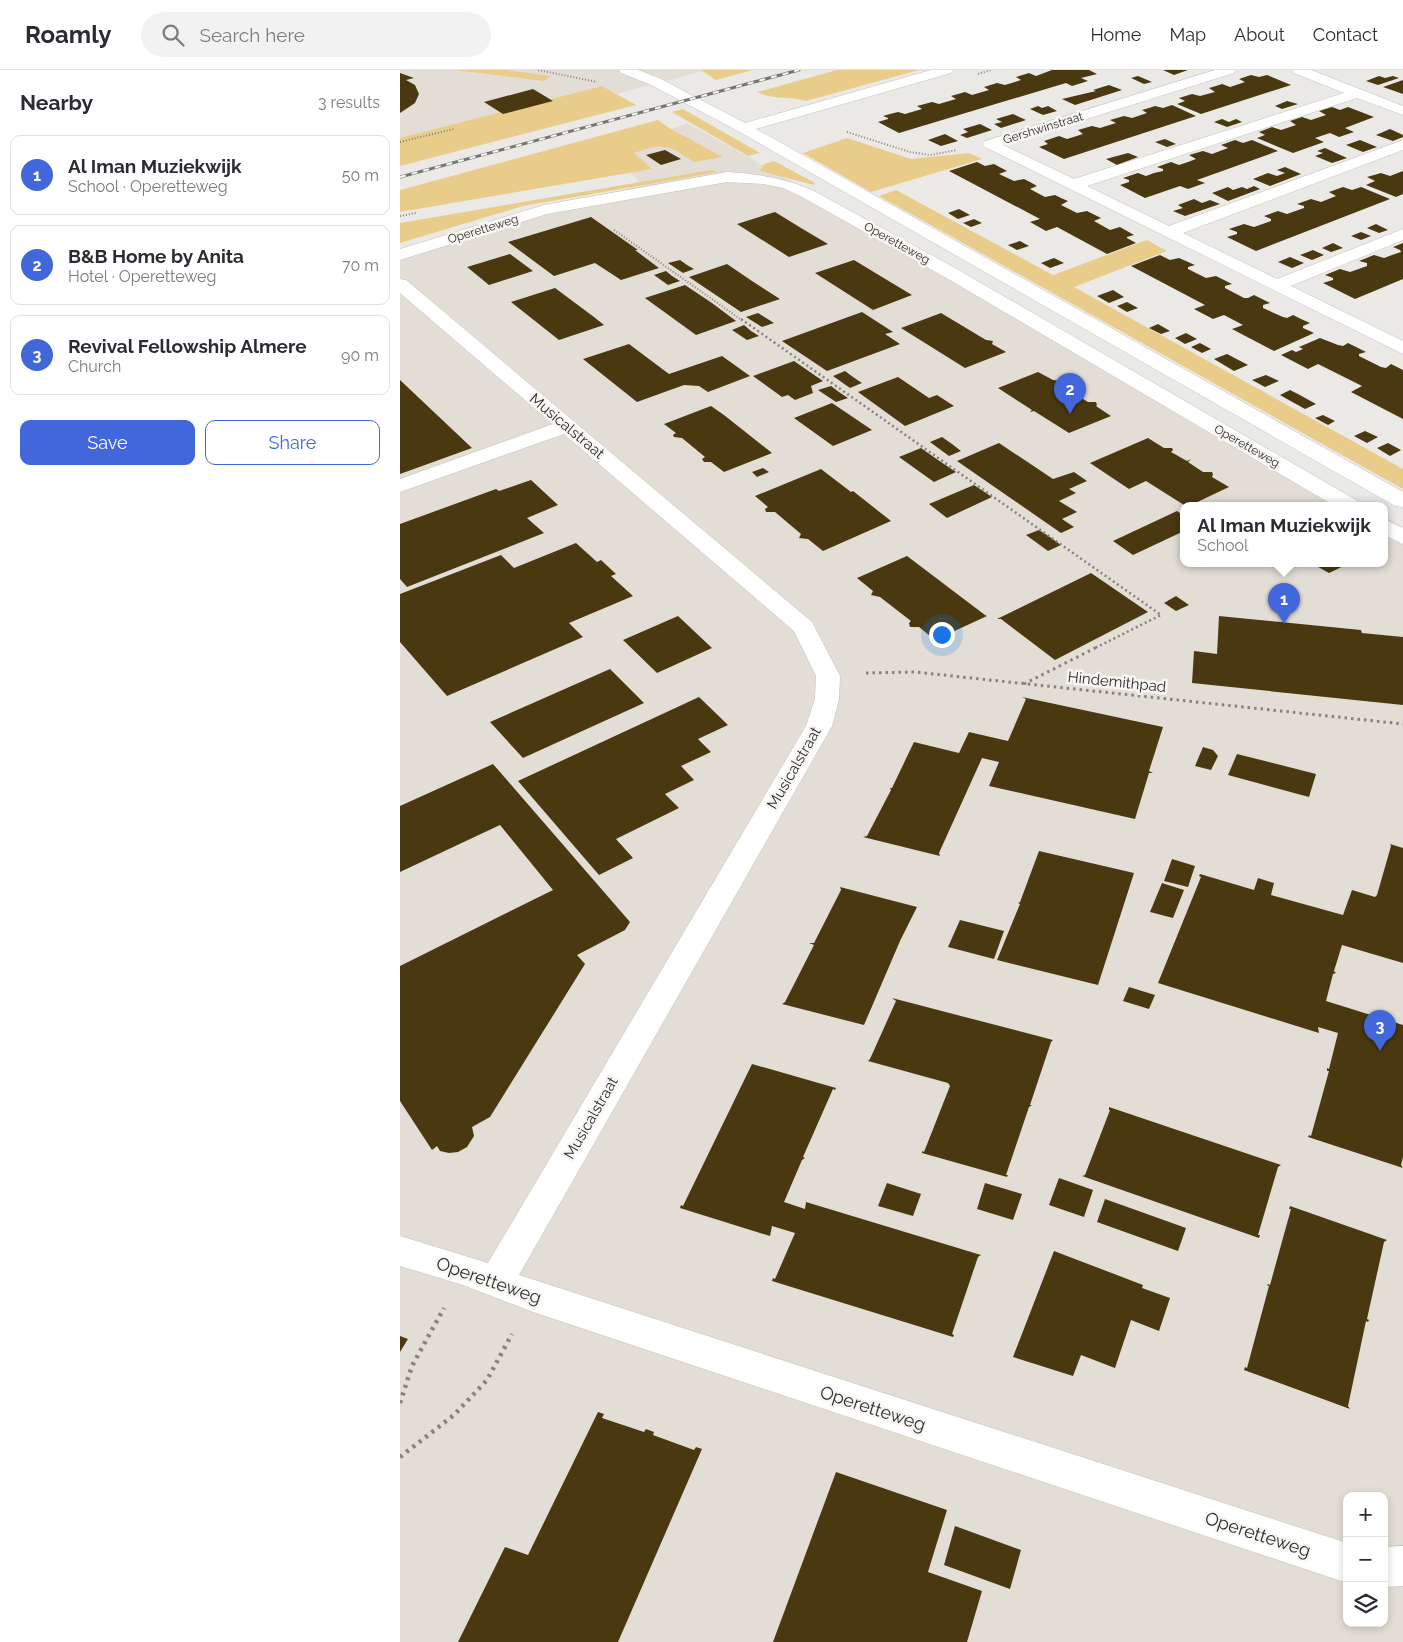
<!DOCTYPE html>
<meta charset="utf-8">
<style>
:root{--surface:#fff;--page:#f2f2f3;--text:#2b2b33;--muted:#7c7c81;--line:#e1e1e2;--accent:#4267da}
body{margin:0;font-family:Raleway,sans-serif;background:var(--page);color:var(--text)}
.controls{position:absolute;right:15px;bottom:15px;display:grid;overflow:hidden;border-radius:10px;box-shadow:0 2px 8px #0003}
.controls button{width:45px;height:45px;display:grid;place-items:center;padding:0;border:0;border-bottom:1px solid var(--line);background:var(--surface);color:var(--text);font:25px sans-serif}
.you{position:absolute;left:541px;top:564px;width:18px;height:18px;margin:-12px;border:4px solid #fff;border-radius:50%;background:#1a73e8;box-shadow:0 0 0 8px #1a73e833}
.badge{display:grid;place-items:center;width:32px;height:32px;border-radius:50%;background:var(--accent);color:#fff;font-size:16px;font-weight:700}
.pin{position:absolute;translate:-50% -41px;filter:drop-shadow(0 1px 2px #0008)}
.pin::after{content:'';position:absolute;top:26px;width:18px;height:15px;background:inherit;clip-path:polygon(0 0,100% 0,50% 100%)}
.popup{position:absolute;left:780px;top:432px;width:208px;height:65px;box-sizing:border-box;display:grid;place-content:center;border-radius:10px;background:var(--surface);filter:drop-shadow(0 1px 4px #0005);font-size:16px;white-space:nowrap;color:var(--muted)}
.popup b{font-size:19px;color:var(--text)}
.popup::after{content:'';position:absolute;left:50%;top:100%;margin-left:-10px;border:10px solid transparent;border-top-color:var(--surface)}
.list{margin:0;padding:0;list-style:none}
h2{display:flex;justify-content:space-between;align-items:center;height:65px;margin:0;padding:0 20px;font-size:21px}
h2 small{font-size:16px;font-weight:400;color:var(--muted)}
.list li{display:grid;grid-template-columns:32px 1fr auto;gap:15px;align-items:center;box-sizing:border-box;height:80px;margin:0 10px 10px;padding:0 10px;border:1px solid var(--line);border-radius:10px}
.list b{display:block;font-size:19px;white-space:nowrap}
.list p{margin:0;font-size:16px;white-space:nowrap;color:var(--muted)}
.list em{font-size:16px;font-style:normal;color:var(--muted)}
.actions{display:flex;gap:10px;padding:15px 20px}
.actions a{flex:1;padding:11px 0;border:1px solid var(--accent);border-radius:10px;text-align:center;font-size:18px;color:var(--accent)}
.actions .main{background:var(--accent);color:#fff}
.icon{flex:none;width:28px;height:28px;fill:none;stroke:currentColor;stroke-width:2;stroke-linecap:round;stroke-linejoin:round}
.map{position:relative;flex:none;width:1003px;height:1572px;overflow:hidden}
header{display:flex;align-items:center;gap:30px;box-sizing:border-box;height:70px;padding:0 25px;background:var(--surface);border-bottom:1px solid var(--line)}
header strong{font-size:24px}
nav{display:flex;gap:28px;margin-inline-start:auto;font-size:18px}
.search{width:350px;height:45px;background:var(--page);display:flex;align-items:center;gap:12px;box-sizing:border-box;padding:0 18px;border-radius:28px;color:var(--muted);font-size:19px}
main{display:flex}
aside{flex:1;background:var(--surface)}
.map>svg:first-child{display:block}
.built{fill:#e3ded5;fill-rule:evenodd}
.green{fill:#e9cc8a}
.building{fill:#4a3910}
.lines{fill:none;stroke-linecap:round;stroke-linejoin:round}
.minor-casing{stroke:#c3c2bf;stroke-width:1}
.path-far3{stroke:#858381;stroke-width:2;stroke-dasharray:1 2;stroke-linecap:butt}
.path-far2{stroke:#858381;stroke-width:2.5;stroke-dasharray:2 3;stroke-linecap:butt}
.path-far1{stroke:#858381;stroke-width:3;stroke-dasharray:2.5 4;stroke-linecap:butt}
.path{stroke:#858381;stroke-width:4.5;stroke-dasharray:3 5;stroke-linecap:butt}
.minor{fill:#fff;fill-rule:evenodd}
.rail-casing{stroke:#767573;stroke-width:3}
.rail{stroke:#f8f7f3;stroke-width:2;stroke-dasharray:6;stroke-linecap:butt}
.labels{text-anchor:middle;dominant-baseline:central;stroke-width:5;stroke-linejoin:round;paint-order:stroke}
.far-street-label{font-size:12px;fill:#2d2c2b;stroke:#f8f7f3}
.street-label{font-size:15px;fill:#2d2c2b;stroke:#f8f7f3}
.near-street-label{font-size:18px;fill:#2d2c2b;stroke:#f8f7f3}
</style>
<header>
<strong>Roamly</strong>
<div class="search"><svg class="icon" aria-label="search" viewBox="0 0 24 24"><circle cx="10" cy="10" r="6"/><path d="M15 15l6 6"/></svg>Search here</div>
<nav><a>Home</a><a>Map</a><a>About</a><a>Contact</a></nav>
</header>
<main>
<aside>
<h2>Nearby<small>3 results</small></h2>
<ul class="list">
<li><span class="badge">1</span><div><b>Al Iman Muziekwijk</b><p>School · Operetteweg</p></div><em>50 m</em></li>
<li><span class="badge">2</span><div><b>B&amp;B Home by Anita</b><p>Hotel · Operetteweg</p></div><em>70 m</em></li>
<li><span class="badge">3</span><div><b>Revival Fellowship Almere</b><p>Church</p></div><em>90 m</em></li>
</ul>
<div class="actions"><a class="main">Save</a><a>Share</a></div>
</aside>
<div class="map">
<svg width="1003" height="1572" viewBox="0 0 1003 1572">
<rect width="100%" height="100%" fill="#ebe9e6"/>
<g class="built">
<polygon points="0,0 308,0 0,80"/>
<path d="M 288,53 L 964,435 L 784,435 L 784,493 L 984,493 L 984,446 L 1003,457 L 1003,1572 L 0,1572 L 0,187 L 242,114 L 206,80 ZM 947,1426 L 984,1426 L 984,1553 L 947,1553 Z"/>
</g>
<g class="green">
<polygon points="55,0 106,0 151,6 144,11"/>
<polygon points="301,0 353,0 316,10"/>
<path d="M 437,0 L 519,0 L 406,31 C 390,26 372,30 357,22 Z"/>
<polygon points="202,16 236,35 0,96 0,68"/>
<polygon points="283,39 360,83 348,86 272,42"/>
<path d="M 258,50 L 269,58 L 323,87 L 294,92 C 267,75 265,72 234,83 L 252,99 L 0,142 L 0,120 Z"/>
<polygon points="447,68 511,89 569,83 582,89 471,122 403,83"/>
<polygon points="374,91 415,113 414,115 360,101 364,94"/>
<polygon points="311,100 318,102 123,136 0,173 0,153"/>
<polygon points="496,120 653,205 747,170 767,181 674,217 1003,399 1003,419 479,126"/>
</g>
<g class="building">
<polygon points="652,0 689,0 697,4 681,8 688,11 672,16 666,13 499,63 478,52 488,49 488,48 483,46 490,44 498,42 505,44 522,39 517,36 532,32 539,34 556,29 551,26 565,22 572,25 589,20 584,17 597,13 605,15 621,10 616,7 629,3 636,6"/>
<polygon points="763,0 788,0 774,5"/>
<polygon points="0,3 14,8 6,10 15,15 19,24 15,33 0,43"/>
<polygon points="851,5 859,7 867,5 891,15 801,44 777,34 785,31 779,28 792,24 800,26 815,22 809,18 816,16 822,14 830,17 845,12 839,9"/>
<polygon points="738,6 752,12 744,14 731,8"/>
<polygon points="979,6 985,8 993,6 999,8 978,15 966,11"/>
<polygon points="1003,10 1003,24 983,17"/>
<polygon points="709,15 722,20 675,35 662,29 696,21 693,20"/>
<polygon points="133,19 153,31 103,44 84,32"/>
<polygon points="887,31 898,34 882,39 875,36"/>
<polygon points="772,35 796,46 664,89 639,77 648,74 644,71 659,66 667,69 683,64 678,60 692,56 700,58 716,53 710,50 724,46 732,48 747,43 742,40 749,38 755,36 763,38"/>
<polygon points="638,36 642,38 648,36 657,41 643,45 630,39"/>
<polygon points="932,37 940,40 948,37 974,47 945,58 954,62 939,67 930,63 915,68 924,72 893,83 857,68 865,65 859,62 872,57 881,60 896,55 890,51 902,47 911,50 926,45 919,41"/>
<polygon points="613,44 626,50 601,58 594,54 602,52 596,49"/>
<polygon points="822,49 829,52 836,49 842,52 827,57 814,52"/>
<polygon points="580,54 592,60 567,68 560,65 568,62 563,59"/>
<polygon points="990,59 1003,65 1003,67 993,71 976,65"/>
<polygon points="545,64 558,71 541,76 528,70"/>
<polygon points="765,69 776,74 767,77 755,72"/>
<polygon points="835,70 843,73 852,70 878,81 797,110 805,113 788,119 780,116 745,128 720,115 729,112 729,110 723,108 738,103 746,106 754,103 763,101 763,99 757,97 771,92 779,95 788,92 796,89 789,85 803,81 812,84 828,78 821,75"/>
<polygon points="960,70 977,77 963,82 946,75"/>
<polygon points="925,78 947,88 932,93 915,86 923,83 917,81"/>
<polygon points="265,80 281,89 261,95 246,85"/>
<polygon points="728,83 738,87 717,95 706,89"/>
<polygon points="577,92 585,96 594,94 607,101 599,104 614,111 624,109 630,112 637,116 630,119 645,127 655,125 661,128 668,131 661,135 677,143 687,141 701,148 694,151 710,160 720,157 734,165 727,167 727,168 736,173 707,184 657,157 646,161 630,152 640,149 549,101"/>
<polygon points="885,97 901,104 870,116 853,109 868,103 877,106 885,103 877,100"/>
<polygon points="1003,101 1003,124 996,127 966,115 975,111 967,107 981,103 990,106"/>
<polygon points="854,116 860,119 828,131 812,123 828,117 833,120 842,117 847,119"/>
<polygon points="943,117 952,120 961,117 990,129 856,181 827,167 837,164 837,162 829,159 844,154 854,157 871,151 871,149 864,146 878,141 887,144 904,138 904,136 897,134 911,129 921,132 936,126 929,122"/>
<polygon points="794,129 802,133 810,130 820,134 785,146 773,141 783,138 778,135"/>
<polygon points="559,139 570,145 558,149 548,143"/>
<polygon points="375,142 401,158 428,174 389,187 337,154"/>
<polygon points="191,147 238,180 235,180 259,198 221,210 195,193 154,206 108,172"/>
<polygon points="574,149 582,153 571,157 563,153"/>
<polygon points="976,154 988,160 979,163 967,158"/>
<polygon points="961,162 971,166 961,170 951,166"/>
<polygon points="620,171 629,176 617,180 608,175"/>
<polygon points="933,173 943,178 931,182 922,178"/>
<polygon points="1003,173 1003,209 955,229 923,213 933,210 933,208 925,205 940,199 950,202 967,196 967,193 959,191 974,185 984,188 992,185 1001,182 1000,180 993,177"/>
<polygon points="913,180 924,185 912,190 900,185"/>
<polygon points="110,184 133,201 89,215 67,197"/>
<polygon points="760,185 770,190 779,188 795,195 788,197 788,199 806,208 816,206 832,214 825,216 825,218 844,228 848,228 854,225 870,233 863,235 863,238 883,247 887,248 893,245 901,249 910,253 903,256 903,258 914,263 874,281 832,259 843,255 824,245 813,249 794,239 805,235 731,196"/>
<polygon points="890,187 904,193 892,198 878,192"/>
<polygon points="654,188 664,193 650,198 641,193"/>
<polygon points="280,190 287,195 294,199 283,203 268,193"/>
<polygon points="454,190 482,207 512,225 473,240 415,203"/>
<polygon points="327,194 352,211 380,229 341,242 289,207"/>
<polygon points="266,201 272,206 280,211 268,215 254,205"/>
<polygon points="285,215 312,233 336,251 296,265 245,228"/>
<polygon points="155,218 194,247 204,255 159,270 111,232"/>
<polygon points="713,220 724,227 709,233 697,226"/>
<polygon points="727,232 738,238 727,242 717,236"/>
<polygon points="462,242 493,262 485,264 500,274 427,301 382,271"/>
<polygon points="358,243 374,253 362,257 346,247"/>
<polygon points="541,243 586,270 593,271 592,274 606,282 565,298 501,258"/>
<polygon points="758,254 770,261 761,264 749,258"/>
<polygon points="344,255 351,261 359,266 347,270 332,260"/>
<polygon points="786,263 797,269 785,274 775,268"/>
<polygon points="920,268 938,275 943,276 948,273 966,282 959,284 959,286 981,297 986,298 991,294 1003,300 1003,349 951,322 962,316 918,294 908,299 881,285 892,280 896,282 903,279 899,277"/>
<polygon points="800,273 811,279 802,283 791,277"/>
<polygon points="229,274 269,304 322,286 350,306 308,322 299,316 284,315 237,332 183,289"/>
<polygon points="827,284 848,295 834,301 814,289"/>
<polygon points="394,291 423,311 411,316 413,323 395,330 388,325 382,327 353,306"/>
<polygon points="445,301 453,307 462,313 450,318 433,306"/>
<polygon points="638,302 653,310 661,311 662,313 660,315 688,332 696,332 697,335 696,336 711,346 669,363 634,341 630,342 632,340 598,318"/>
<polygon points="866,305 879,311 865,317 852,310"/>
<polygon points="498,307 529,328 537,325 554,336 505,356 458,322"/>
<polygon points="0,310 72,378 0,404"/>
<polygon points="431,316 439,322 448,328 436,332 418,320"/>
<polygon points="890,320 898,324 916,334 905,339 887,329 894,325 887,329 880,325"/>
<polygon points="432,333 472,360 433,376 394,348"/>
<polygon points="311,336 324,345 372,383 324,402 311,392 304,392 302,389 305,387 282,368 274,367 273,365 276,363 264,354"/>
<polygon points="923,345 935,351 928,355 915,348"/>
<polygon points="965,361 978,367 967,373 954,366"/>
<polygon points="542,367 552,374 561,381 549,386 530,372"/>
<polygon points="748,368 764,378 772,378 773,380 771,382 787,391 791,389 788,392 803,402 812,402 813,404 812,407 829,417 791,435 784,435 746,411 729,419 690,393"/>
<polygon points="599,373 653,409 674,402 687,411 669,419 676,423 659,431 677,442 662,449 674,457 661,463 557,391"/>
<polygon points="988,373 1001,380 990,386 977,378"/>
<polygon points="521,378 538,390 556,402 534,412 499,387"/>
<polygon points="363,398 369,402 357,407 352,402"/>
<polygon points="421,399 451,422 453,421 491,451 423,481 408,469 399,468 401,464 375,442 366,442 365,439 368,437 355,426"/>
<polygon points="131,410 158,435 127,448 144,463 7,517 0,509 0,454 96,419 99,421"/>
<polygon points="574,415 592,427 547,448 529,434"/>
<polygon points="777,441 784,446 784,461 733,485 713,471"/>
<polygon points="639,460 650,467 661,475 648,481 626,465"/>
<polygon points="176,473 197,492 201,490 216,504 211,506 233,526 169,553 183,567 47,626 0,572 0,524 101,485 114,498"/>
<polygon points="507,486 585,545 587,546 535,570 519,557 510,557 509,553 511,551 480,527 471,525 473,521 457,508"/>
<polygon points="911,493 950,493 929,503"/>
<polygon points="691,503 748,542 655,590 601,549 597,549"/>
<polygon points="776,526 789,535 776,541 764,533"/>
<polygon points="278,546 312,578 257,603 223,570"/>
<polygon points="819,546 961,560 962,563 1003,567 1003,635 792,613 794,581 817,584"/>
<polygon points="210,599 244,633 123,688 90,652"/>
<polygon points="299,627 328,655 298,669 311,682 281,696 294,710 265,724 279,738 216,769 233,788 199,805 118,711"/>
<polygon points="622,627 763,657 749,701 753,703 749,703 735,749 589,716 599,692 582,688 539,783 540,786 463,767 467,766 491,720 490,718 492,718 514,672 559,683 569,662 608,671 626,629"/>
<polygon points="803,677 813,680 818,686 811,700 795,696"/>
<polygon points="837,684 916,704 909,727 828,705"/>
<polygon points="93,694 230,852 225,860 177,885 185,894 90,1047 72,1057 74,1066 67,1077 58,1082 49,1083 40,1081 37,1076 32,1080 0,1031 0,896 153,820 100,755 0,802 0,736"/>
<polygon points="990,774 1003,778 1003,893 942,875 934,901 936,903 933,904 926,931 1003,955 1003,1087 1001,1095 1003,1098 908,1067 909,1065 911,1066 929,1001 927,1001 927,998 929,999 938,963 918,957 919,963 758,913 801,807 799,806 800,804 854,820 858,808 874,813 871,825 943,845 952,820 975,827 977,825 991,776"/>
<polygon points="639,781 734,803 698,915 597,890 620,834 618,833 620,832"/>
<polygon points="772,789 795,796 788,817 764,811"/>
<polygon points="762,813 784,820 773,848 750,842"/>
<polygon points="440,817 517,837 500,871 464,955 382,934 385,932 414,875 409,873 414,873 441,820"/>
<polygon points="560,850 604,861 594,889 548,877"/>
<polygon points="729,917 755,925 749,939 723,931"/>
<polygon points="492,928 653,970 651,972 630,1035 632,1035 629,1037 606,1105 608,1105 607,1107 522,1083 522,1081 524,1082 550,1016 548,1013 468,991 470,989 496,931"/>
<polygon points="352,994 436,1018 435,1020 433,1019 403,1087 405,1088 402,1090 384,1132 405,1139 406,1132 581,1185 578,1187 552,1264 554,1265 553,1267 372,1211 373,1208 375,1209 395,1163 372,1156 370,1166 280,1138 281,1135 283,1136"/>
<polygon points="709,1037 881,1095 878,1097 858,1165 860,1165 859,1168 682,1106 685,1105 710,1040 709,1040"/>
<polygon points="659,1108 693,1120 684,1147 649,1135"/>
<polygon points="487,1113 521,1124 513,1146 478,1136"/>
<polygon points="585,1113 622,1124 613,1150 577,1139"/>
<polygon points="705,1129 786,1158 778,1181 697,1152"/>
<polygon points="890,1136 987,1170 984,1172 967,1249 969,1250 968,1252 966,1251 948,1336 950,1339 844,1300 845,1297 847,1298 869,1216 867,1215 868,1214 870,1215 891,1139 889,1139"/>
<polygon points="654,1181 743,1215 742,1218 770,1228 759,1261 731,1250 715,1298 681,1285 673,1306 613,1287"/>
<polygon points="0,1266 8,1269 0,1282"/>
<polygon points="198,1342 204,1344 202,1348 244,1362 246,1359 254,1362 253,1365 294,1380 296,1377 302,1379 218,1572 58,1572 105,1477 128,1485"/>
<polygon points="436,1402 547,1440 528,1502 582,1521 567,1572 373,1572"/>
<polygon points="555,1456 621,1480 610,1519 544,1495"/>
</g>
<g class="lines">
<g class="minor-casing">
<g id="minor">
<polygon points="219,0 238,0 259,8 345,53 531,0 553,0 551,3 356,59 1003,422 1003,437 995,436 338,61 249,14 221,3"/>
<polygon points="815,0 836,0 834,3 603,75 674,109 944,23 894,3 892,0 911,0 1003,36 1003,45 957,28 687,116 769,156 1003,70 1003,80 783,163 877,209 1003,159 1003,170 891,216 1003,271 1003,284 585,77 582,74 585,71"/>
<path d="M 327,102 C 358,104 385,108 414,121 L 555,198 L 956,430 L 959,435 L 933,435 L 543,206 L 402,127 L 383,118 L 363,114 L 327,112 L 147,144 L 0,190 L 0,179 L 144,135 Z"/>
<polygon points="0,209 6,210 412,552 440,606 439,629 432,656 119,1205 947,1473 947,1513 133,1242 63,1215 0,1196 0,1166 88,1193 406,656 415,629 416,606 394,561 164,364 0,422 0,409 153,354 0,223"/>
<polygon points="984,449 1003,458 1003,474 984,465"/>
<polygon points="1003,1476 1003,1516 984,1517 984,1477"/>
</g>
</g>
<g class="path-far3">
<polyline points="138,0 197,12"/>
<polyline points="578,4 591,0"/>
<polyline points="447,62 510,82 530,85 557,80"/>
<polyline points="0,72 54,59"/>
<polyline points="0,146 16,143"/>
<polyline points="214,160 343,251"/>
</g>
<polyline class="path-far2" points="341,249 761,545 695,578"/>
<g class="path-far1">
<polyline points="466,603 515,602 1003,654"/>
<polyline points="624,614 697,577"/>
</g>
<g class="path">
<polyline points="0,1333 12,1296 44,1238"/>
<polyline points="0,1387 54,1345 87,1310 112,1264"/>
</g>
<use href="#minor" class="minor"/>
<g class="rail-casing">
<polyline id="rail" points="0,107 399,0"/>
</g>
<use href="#rail" class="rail"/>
</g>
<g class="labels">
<g class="far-street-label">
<text transform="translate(643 58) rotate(-17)">Gershwinstraat</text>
<text transform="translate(83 159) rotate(-17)">Operetteweg</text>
<text transform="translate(497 173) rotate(29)">Operetteweg</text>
<text transform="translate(847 376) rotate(30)">Operetteweg</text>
</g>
<g class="street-label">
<text transform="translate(167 356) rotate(40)">Musicalstraat</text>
<text transform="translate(717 612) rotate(6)">Hindemithpad</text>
<text transform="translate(394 698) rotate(-60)">Musicalstraat</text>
<text transform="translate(191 1048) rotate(-60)">Musicalstraat</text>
</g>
<g class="near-street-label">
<text transform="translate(89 1210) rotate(19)">Operetteweg</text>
<text transform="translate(473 1338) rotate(18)">Operetteweg</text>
<text transform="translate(858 1464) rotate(18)">Operetteweg</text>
</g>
</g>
</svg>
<div class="controls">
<button>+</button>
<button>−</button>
<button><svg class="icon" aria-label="layers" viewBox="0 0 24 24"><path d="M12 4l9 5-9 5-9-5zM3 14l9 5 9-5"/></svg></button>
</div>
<div class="you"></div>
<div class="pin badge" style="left:884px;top:554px">1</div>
<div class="popup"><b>Al Iman Muziekwijk</b>School</div>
<div class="pin badge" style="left:670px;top:344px">2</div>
<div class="pin badge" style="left:980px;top:981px">3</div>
</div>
</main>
